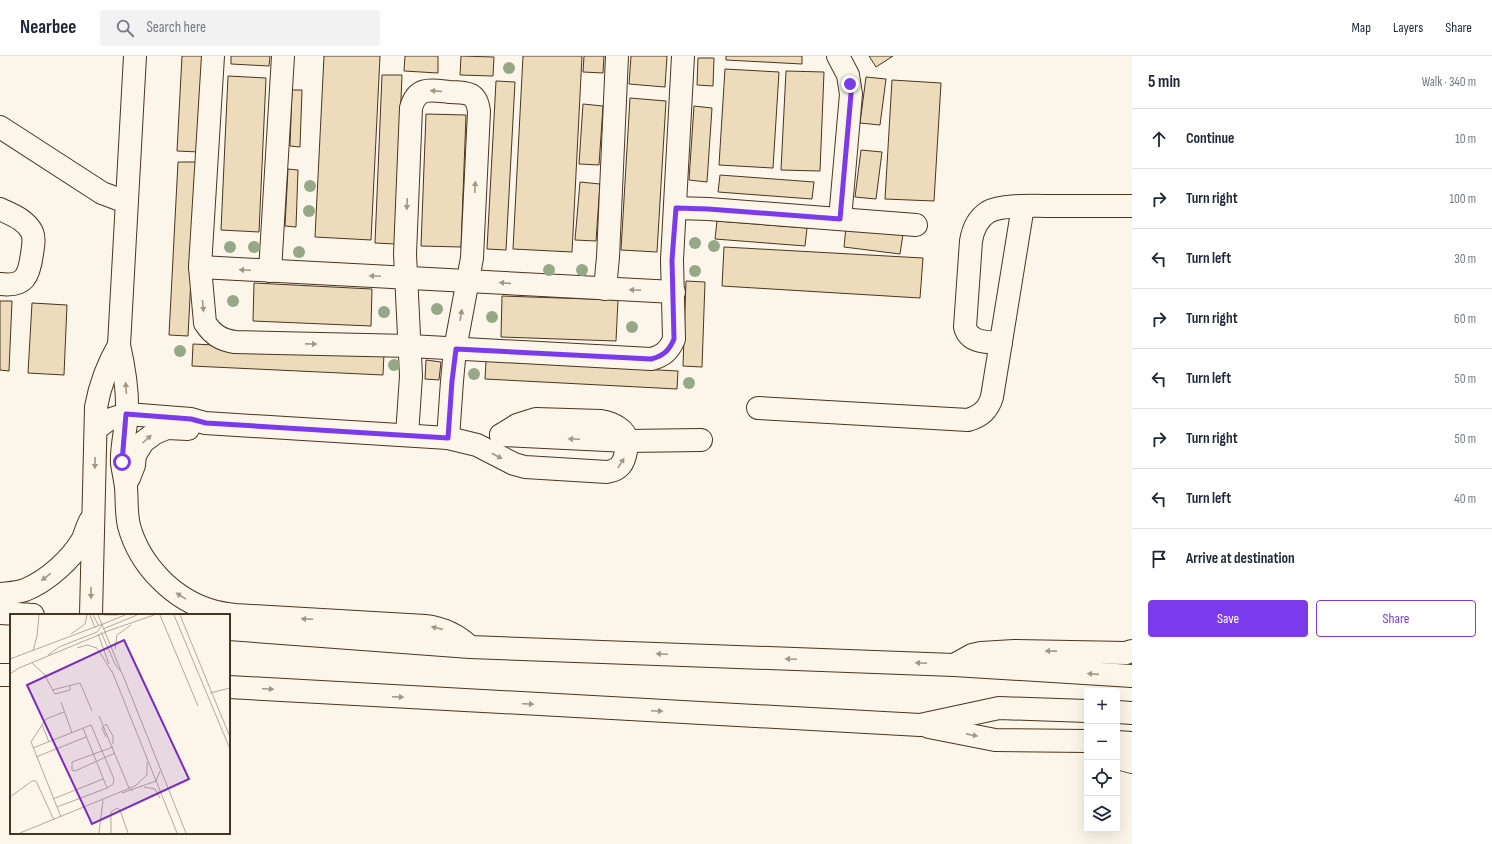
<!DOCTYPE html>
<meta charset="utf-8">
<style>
:root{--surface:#fff;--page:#f2f2f3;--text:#1f2937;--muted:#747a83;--line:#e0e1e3;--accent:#7c3aed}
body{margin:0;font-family:"Sofia Sans Condensed",sans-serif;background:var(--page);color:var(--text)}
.controls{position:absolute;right:12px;bottom:12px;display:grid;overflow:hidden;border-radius:4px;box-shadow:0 4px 16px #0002}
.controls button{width:36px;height:36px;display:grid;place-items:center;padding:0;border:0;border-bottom:1px solid var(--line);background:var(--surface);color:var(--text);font:20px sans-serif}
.stop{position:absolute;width:12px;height:12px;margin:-9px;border:3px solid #7c3aed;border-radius:50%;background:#fff}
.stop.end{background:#7c3aed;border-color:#fff;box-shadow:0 1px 4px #0008}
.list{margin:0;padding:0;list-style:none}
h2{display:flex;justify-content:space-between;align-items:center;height:52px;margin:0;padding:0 16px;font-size:17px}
h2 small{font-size:13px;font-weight:400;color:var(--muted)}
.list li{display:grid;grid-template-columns:26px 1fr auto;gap:12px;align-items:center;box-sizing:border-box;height:60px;padding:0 16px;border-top:1px solid var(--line)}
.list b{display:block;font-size:15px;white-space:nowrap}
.list em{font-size:13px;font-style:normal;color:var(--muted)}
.actions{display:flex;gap:8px;padding:12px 16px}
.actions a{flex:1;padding:9px 0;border:1px solid var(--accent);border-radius:4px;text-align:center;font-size:14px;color:var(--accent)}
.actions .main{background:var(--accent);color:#fff}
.icon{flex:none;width:22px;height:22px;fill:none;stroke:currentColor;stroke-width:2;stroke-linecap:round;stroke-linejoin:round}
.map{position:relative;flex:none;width:1132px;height:788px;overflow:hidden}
header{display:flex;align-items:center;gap:24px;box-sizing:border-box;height:56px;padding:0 20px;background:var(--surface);border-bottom:1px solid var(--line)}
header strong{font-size:19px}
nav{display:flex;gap:22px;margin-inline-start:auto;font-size:14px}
.search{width:280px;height:36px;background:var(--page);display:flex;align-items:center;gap:10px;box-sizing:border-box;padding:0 14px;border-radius:4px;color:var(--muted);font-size:15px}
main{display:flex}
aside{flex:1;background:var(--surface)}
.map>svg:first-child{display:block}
.building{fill:#ecdcbc;stroke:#4a3520}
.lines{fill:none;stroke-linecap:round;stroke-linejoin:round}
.minor-casing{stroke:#4a3520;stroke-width:24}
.highway-casing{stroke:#4a3520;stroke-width:24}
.minor{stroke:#fbf6e9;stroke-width:22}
.highway{stroke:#fbf6e9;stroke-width:22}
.tree{fill:#96a887}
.oneway{fill:#a29684}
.route{stroke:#7c3aed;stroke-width:5}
.inset-road{fill:none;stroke:#b4a999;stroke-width:1}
.view{fill:#7b2cbf;fill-opacity:0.15;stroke:#7b2cbf;stroke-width:2}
.inset-edge{fill:none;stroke:#4a3520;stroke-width:2}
</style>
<header>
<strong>Nearbee</strong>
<div class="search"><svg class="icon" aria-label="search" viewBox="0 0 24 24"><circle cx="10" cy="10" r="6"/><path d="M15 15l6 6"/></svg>Search here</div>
<nav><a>Map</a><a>Layers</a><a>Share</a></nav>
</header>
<main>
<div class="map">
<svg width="1132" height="788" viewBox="0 0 1132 788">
<rect width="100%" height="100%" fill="#fbf6e9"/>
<g class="building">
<polygon points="182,0 203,0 199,96 177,95"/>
<polygon points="231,0 270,0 269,10 231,8"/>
<polygon points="324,0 380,0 371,184 315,181"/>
<polygon points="405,0 438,0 438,17 404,15"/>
<polygon points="461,0 494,1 493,20 460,19"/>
<polygon points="523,0 582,0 572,196 513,193"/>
<polygon points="584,0 604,0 603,17 583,16"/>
<polygon points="631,0 667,0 665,31 629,28"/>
<polygon points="726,0 802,0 802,8 726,4"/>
<polygon points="869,0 893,0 876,11"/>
<polygon points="698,2 714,2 713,30 697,29"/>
<polygon points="725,13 779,16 773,112 719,109"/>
<polygon points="786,15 824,16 820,115 781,114"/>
<polygon points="382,19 402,19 395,188 375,187"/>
<polygon points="228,20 266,22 259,176 221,174"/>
<polygon points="866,21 886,23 880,69 860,67"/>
<polygon points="892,24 941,27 934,145 885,143"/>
<polygon points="496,25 515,26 506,194 487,193"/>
<polygon points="292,34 302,34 300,91 290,90"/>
<polygon points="630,42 666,45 657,196 621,194"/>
<polygon points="583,48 603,50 599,109 579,108"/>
<polygon points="694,50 712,52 707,126 689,124"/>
<polygon points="426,58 466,59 461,191 421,190"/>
<polygon points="861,94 882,96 876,143 855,141"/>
<polygon points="178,106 197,106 188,280 169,279"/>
<polygon points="288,113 298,114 296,171 285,170"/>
<polygon points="720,119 814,126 812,143 718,136"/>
<polygon points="580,126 600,128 596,185 575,184"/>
<polygon points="717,165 807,172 805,190 715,183"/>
<polygon points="846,171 903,178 900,198 844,191"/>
<polygon points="724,191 923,202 920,242 722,230"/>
<polygon points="686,225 705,226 702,311 683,310"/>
<polygon points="254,227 372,233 371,270 253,265"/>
<polygon points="502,240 618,244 616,285 501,281"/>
<polygon points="0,245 12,245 9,315 0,314"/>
<polygon points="32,247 67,249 64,319 28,317"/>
<polygon points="193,288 384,297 383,319 192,310"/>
<polygon points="426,304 441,306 439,324 425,323"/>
<polygon points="486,305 678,315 677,333 485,323"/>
</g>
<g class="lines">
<g class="minor-casing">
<g id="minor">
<path d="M 135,0 L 119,289 C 124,311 128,335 127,358 C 126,374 121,391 122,407 C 123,415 125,423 126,431 C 127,444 126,457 129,470 C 140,510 174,544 213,555 C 220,557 228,558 235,559 L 425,570 C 442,572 456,578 469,590"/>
<path d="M 213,0 L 200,211 L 205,267 C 213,279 221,284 235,286 L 410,290 L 651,303 C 663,300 669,295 674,283 L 672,204 L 683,0"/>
<polyline points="838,0 848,19 851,38 840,163"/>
<polyline points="0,71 102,137 126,146"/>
<polyline points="676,152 708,153 916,169"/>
<path d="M 0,153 C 12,159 25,163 32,176 C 35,183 33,190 32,198 C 29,220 25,231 0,228"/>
<polyline points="200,211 674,236"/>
<polyline points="270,215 283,0"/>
<polyline points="605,233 608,201 617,0"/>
<path d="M 1001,287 C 987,286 969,287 965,271 L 971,185 C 973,173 977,163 988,156 C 1002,148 1038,150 1055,150 C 1080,150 1106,150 1132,150"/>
<path d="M 758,352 L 968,364 C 981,360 988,354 992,341 L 1023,150"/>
<path d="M 96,373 L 108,364 L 127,358 L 191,363 L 205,367 L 448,382 L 477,389 L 514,408 L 525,411 L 607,416 C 620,414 624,407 626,395 C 626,392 628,388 627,385 C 626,373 612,367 601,365 L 536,363 L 517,369 L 501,379"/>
<path d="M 407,379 L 411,320 L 405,198 L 411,52 C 417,30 431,34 449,36 C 456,36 465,36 471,39 C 477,43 478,49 479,55 L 472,202 L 455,293 L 452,325 L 448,382"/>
<polyline points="501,379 627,385 701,384"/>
<polyline points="129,422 134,409 135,399 143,386 155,377 167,372 188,373"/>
<path d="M 0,538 C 8,537 17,537 25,534 C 47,525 71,504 83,483 C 85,477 87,471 90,465"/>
<polyline points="0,557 33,559"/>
<path d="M 91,559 L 96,351 C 100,329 108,308 119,289"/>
<polyline points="229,573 470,591 954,609 1132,620"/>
<polyline points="0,619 11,619"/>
<polyline points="229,631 920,669 999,652 1087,655"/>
<polyline points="1117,656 1132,657"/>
<polyline points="929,671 995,684 1087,685"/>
<polyline points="1117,686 1132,687"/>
<polyline points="1117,702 1132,706"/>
</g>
</g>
<g class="highway-casing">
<polyline id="highway" points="954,609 972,599 981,597 1014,595 1126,597 1132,595"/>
</g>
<use href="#minor" class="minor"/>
<use href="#highway" class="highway"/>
</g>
<g class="tree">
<circle cx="509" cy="12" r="6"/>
<circle cx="310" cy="130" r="6"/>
<circle cx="309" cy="155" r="6"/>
<circle cx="695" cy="187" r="6"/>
<circle cx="714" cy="190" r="6"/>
<circle cx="230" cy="191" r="6"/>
<circle cx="254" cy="191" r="6"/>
<circle cx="299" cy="196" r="6"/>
<circle cx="549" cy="214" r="6"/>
<circle cx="582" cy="214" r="6"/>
<circle cx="695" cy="215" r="6"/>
<circle cx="233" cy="245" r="6"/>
<circle cx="437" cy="253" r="6"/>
<circle cx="384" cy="256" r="6"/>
<circle cx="492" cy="261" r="6"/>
<circle cx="632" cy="271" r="6"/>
<circle cx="180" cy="295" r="6"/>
<circle cx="394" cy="309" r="6"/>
<circle cx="474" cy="318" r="6"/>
<circle cx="689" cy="327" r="6"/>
</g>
<defs><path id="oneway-solid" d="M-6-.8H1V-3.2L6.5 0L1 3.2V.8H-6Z"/></defs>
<g class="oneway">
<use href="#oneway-solid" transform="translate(436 35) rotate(-175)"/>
<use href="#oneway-solid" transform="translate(475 131) rotate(-87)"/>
<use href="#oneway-solid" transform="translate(407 148) rotate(92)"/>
<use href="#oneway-solid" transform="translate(245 214) rotate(-178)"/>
<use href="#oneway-solid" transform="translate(375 220) rotate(-177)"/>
<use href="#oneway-solid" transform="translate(505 227) rotate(-176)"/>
<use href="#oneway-solid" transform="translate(635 234) rotate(-178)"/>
<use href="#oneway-solid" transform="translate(203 250) rotate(85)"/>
<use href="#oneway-solid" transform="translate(461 259) rotate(-80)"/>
<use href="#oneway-solid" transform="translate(311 288) rotate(1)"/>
<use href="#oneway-solid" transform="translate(126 332) rotate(-94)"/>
<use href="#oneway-solid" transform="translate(147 383) rotate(-42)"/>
<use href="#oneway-solid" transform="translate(574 383) rotate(-177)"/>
<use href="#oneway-solid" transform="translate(497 400) rotate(28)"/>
<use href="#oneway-solid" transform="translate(95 407) rotate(92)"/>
<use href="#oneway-solid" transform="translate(621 407) rotate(-58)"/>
<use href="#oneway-solid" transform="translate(46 521) rotate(143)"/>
<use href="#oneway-solid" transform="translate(91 537) rotate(90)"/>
<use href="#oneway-solid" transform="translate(181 540) rotate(-148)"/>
<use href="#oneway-solid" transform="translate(307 563) rotate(-177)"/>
<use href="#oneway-solid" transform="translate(437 572) rotate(-167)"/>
<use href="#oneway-solid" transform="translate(1051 595) rotate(-179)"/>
<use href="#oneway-solid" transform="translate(662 598) rotate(-178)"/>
<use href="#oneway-solid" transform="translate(791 603) rotate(-178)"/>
<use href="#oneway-solid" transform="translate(921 607) rotate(-178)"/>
<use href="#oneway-solid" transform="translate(1093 618) rotate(-176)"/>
<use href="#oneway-solid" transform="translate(268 633) rotate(3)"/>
<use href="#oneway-solid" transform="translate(398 641) rotate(3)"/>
<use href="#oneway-solid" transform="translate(528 648) rotate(3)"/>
<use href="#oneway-solid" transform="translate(657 655) rotate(3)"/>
<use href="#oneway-solid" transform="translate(972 679) rotate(11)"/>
</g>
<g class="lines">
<path class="route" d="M 122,406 L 126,358 L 191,363 L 206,367 L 448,382 L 452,325 L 456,293 L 651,303 C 663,300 669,295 674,283 L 672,204 L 676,152 L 708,153 L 840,163 L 851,38 L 850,28"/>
</g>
<g transform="translate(10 558)">
<rect width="220" height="220" fill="#fbf6e9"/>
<path class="inset-road" d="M 80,1 L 85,14M 83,1 L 89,12M 88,1 L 111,57M 94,1 L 108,1M 150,1 L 188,92M 164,1 L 220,135M 170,1 L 220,123M 93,10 L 115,1M 93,15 L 127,1M 91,18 L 105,50 L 112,59 L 176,219M 95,18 L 144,1M 61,20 L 75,10 L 77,1M 88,20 L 99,50M 67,34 L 77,31 L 87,34 L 102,58M 105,35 L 107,21 L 121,11M 23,37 L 27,22 L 29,1M 38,41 L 49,33 L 87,18 L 93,10M 0,45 L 93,10M 22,49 L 34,60 L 45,80 L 60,76 L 60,71M 102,57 L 167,219M 0,60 L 9,54 L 96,18M 42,76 L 70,69 L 82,97M 200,79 L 220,74M 51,88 L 62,119M 89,102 L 119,174 L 123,177M 32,111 L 39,128M 73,114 L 97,174M 96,123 L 92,114 L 96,110 L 103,122 L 103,130M 103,133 L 62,148 L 62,156 L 65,157 L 105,139M 23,134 L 81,111 L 104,165 L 103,170 L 97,174 L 47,193M 26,143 L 76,123M 134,173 L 145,175 L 150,184M 112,179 L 146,167 L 150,157M 0,183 L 22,167 L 26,167 L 44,206M 43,185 L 93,165M 51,203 L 21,128 L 36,105 L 54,98M 10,219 L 125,172 L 137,161 L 137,148M 89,219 L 93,186M 101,219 L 101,198 L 107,194 L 110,196 L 118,219"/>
<path class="view" d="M 114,26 L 179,165 L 82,210 L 17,71 Z"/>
<rect width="220" height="220" class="inset-edge"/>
</g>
</svg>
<div class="controls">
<button>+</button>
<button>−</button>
<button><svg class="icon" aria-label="locate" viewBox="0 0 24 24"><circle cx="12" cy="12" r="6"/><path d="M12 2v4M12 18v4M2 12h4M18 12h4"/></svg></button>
<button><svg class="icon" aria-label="layers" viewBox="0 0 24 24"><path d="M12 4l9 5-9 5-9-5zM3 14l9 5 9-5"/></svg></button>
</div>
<div class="stop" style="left:122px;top:406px"></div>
<div class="stop end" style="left:850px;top:28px"></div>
</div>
<aside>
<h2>5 min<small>Walk · 340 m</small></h2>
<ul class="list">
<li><svg class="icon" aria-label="ahead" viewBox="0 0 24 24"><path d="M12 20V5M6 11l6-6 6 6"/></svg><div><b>Continue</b></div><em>10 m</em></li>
<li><svg class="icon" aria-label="right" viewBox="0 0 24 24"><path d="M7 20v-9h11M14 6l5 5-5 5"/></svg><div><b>Turn right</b></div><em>100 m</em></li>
<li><svg class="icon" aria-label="left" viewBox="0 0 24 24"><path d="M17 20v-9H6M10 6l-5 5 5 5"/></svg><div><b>Turn left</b></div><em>30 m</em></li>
<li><svg class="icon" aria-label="right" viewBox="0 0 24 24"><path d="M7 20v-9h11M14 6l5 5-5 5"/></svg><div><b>Turn right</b></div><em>60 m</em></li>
<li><svg class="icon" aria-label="left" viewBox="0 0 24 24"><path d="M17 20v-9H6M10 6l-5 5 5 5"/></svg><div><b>Turn left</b></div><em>50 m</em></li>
<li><svg class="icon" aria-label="right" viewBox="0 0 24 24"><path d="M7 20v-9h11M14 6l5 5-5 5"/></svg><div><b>Turn right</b></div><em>50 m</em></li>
<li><svg class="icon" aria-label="left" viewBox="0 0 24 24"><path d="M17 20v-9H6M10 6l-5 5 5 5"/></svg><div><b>Turn left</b></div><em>40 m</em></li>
<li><svg class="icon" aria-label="arrive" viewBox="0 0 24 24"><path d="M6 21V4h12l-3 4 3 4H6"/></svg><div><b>Arrive at destination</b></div></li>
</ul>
<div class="actions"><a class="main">Save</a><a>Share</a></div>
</aside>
</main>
